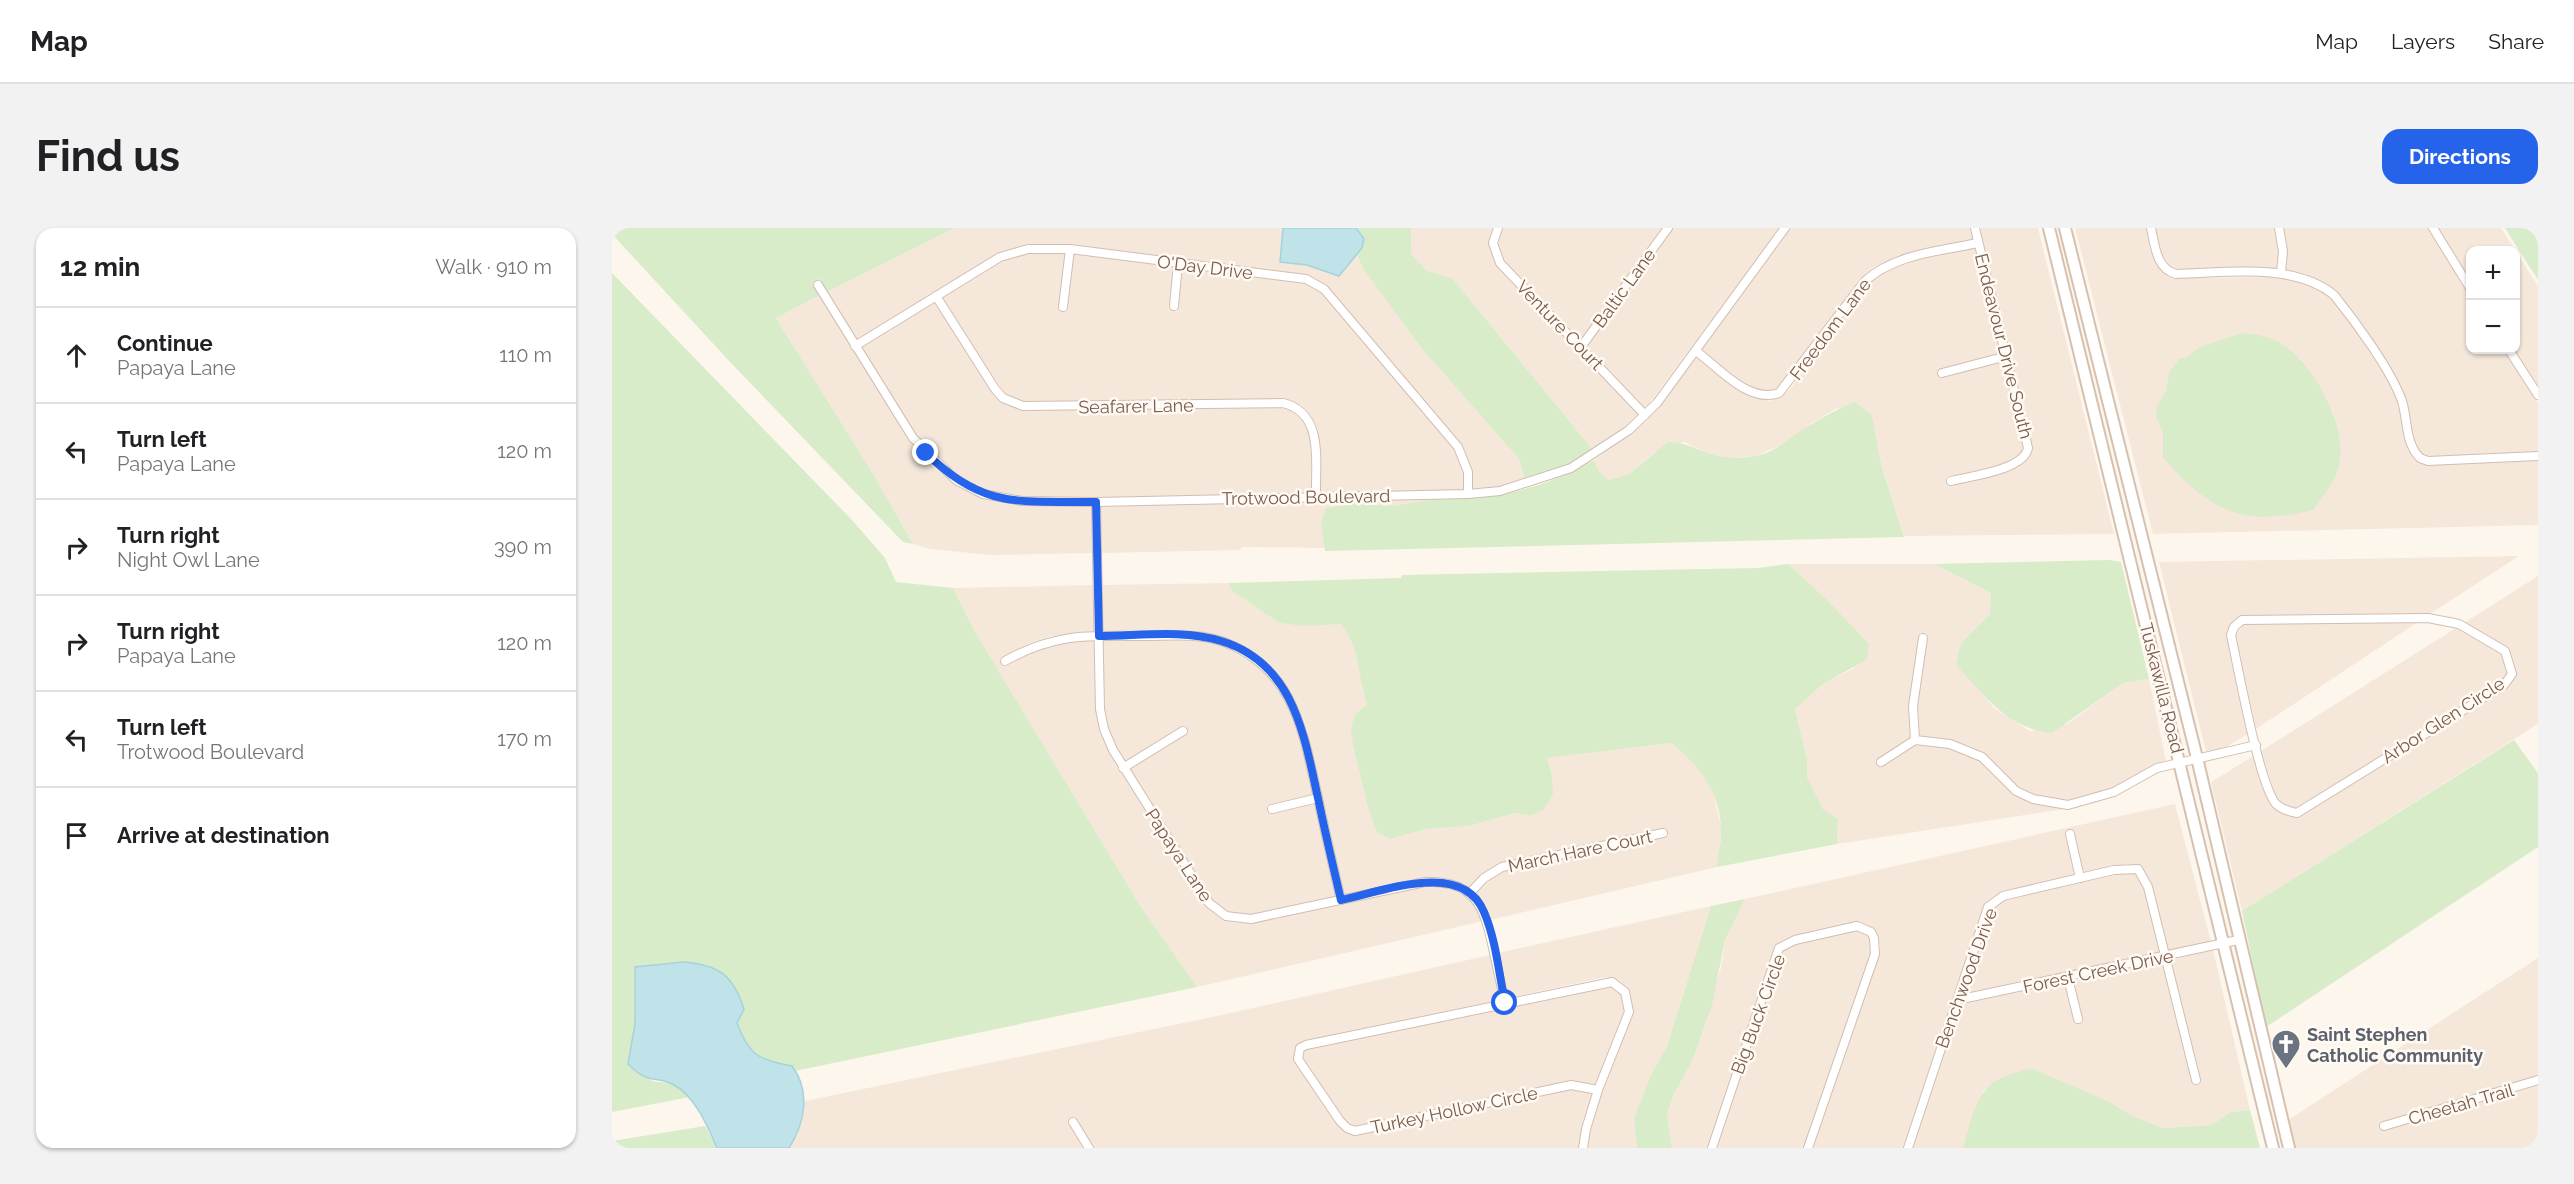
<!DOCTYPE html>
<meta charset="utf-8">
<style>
:root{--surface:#fff;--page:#f2f2f2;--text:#202124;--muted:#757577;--line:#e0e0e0;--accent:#2563eb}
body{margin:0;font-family:Raleway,sans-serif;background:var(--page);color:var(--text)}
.controls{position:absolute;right:18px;top:18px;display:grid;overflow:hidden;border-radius:12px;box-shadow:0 2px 4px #0004}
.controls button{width:54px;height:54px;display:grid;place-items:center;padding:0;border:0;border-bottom:2px solid var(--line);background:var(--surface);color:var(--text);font:30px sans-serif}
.stop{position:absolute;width:18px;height:18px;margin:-14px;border:4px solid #2563eb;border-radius:50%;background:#fff}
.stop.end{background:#2563eb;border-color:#fff;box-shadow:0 2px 6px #0008}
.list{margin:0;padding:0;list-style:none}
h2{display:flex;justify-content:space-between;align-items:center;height:78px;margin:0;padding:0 24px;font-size:26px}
h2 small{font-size:20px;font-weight:400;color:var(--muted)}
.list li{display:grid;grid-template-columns:39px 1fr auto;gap:18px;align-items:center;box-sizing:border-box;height:96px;padding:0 24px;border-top:2px solid var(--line)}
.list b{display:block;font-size:22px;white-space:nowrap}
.list p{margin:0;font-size:20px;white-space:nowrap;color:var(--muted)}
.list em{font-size:20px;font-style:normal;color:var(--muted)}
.icon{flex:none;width:33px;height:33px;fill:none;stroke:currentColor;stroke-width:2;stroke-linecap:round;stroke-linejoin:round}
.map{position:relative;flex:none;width:1926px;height:920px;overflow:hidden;border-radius:18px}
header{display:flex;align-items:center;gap:36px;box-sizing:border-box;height:84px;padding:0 30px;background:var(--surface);border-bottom:2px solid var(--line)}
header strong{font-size:28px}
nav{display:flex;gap:33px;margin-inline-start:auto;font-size:21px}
.intro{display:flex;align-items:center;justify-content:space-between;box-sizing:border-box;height:144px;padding:0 36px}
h1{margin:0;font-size:42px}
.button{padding:15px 27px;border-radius:18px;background:var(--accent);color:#fff;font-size:21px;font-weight:700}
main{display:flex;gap:36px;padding:0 36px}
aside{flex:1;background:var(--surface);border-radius:18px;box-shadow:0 2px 4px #0004}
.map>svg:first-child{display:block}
.residential{fill:#f5e8da;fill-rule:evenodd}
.green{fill:#d8ecc9}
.water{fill:#bfe3e8;stroke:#a5d3da;stroke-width:1.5}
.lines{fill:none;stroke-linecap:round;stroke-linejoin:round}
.street-casing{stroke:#d1beb0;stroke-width:10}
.secondary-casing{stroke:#d6c0b0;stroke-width:14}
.street{stroke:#fff;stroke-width:8}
.secondary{stroke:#fff;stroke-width:10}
.route{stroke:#2563eb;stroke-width:8}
.labels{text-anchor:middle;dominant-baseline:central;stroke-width:5;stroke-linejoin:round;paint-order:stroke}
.street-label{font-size:18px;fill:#7a5c4d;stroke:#fffaf3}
.worship-label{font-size:18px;font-weight:bold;fill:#5b616d;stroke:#fffaf3;text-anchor:start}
</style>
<header>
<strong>Map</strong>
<nav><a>Map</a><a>Layers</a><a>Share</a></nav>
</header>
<div class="intro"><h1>Find us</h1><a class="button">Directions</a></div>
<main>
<aside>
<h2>12 min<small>Walk · 910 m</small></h2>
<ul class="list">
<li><svg class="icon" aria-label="ahead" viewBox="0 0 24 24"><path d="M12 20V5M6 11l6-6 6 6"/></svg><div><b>Continue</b><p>Papaya Lane</p></div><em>110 m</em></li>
<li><svg class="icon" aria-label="left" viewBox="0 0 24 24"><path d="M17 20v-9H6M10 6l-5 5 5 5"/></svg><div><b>Turn left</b><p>Papaya Lane</p></div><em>120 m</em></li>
<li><svg class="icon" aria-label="right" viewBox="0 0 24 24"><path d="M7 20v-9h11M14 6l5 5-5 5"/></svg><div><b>Turn right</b><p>Night Owl Lane</p></div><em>390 m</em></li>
<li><svg class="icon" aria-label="right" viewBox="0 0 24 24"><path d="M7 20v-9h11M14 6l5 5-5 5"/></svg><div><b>Turn right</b><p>Papaya Lane</p></div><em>120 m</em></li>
<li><svg class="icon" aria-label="left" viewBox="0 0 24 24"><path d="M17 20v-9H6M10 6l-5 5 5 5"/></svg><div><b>Turn left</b><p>Trotwood Boulevard</p></div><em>170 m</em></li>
<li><svg class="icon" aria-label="arrive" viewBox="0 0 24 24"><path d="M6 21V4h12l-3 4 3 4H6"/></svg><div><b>Arrive at destination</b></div></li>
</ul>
</aside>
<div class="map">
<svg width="1926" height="920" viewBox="0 0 1926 920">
<rect width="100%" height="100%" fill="#fdf6ec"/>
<g class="residential">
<polygon points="343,0 671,0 668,34 695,37 727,48 745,27 752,42 810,121 907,231 913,252 887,259 860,261 860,244 848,216 715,59 696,48 455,16 415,17 386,26 244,112 215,64"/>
<polygon points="799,0 881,0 877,16 886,38 1028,187 979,224 977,217 840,50 815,43 799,26"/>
<polygon points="891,0 1051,0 968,113 891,33 885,16"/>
<polygon points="1061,0 1168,0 1033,181 974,119"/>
<polygon points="1179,0 1359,0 1362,11 1282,30 1260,40 1249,50 1172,155 1156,165 1138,160 1089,123"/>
<polygon points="1367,0 1426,0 1502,306 1292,308 1270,240 1260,187 1225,180 1197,197 1178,213 1143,228 1116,230 1095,225 1072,214 1043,224 1017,246 997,252 986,242 982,232 1034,193 1085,129 1136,167 1157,173 1169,169 1178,161 1256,56 1265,47 1284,37 1364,19 1390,125 1325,143 1328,150 1392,133 1412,220 1411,225 1402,233 1334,250 1337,257 1406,240 1419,228 1419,211"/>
<path d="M 1463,0 L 1535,0 L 1547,40 L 1555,48 L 1564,50 L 1669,49 L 1690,52 L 1707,60 L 1727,79 L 1777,154 L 1786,174 L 1799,226 L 1807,234 L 1817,237 L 1926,232 L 1926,297 L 1541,306 ZM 1629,105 L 1688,130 L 1714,169 L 1722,187 L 1701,282 L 1661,289 L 1626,286 L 1551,230 L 1551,204 L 1545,177 L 1554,163 L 1557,144 L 1588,119 Z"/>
<polygon points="1543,0 1663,0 1667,22 1665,41 1558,41 1550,31"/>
<polygon points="1671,0 1816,0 1858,67 1858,122 1893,122 1926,175 1926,224 1817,229 1810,227 1801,213 1793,172 1724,64 1710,53 1692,45 1673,42 1675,23"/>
<polygon points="1825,0 1889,0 1926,58 1926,160 1902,122 1904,22 1858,22 1858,53"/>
<polygon points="417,25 454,25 447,82 454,84 461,25 561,39 557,81 565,83 569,40 693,55 710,64 843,221 852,244 852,262 708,265 706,202 699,187 690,177 670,171 421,176 393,166 329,70 390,33"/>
<polygon points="208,67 298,212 322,239 357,264 388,274 480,278 481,325 379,327 318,321 301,316 263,249 164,90"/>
<polygon points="323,74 380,163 390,173 411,182 671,179 685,183 693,191 698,204 700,265 484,270 410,269 388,266 359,257 346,249 304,208 248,119"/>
<polygon points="827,270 780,278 742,276 709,294 713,320 630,319 628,322 489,325 488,278"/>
<polygon points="1907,328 1818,386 1627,389 1619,396 1616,405 1637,505 1613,520 1594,524 1547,334"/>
<polygon points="1176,336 1322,336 1379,365 1378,386 1349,415 1366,461 1382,480 1418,503 1455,496 1511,455 1537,451 1554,533 1501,560 1455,573 1422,567 1406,560 1372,526 1357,518 1338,512 1307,509 1305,478 1315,408 1308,405 1297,476 1299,510 1264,532 1268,539 1305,517 1338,520 1368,533 1402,567 1421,575 1453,581 1225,616 1226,591 1211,581 1195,549 1195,532 1183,481 1210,457 1242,440 1257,416"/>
<polygon points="1926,348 1926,496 1630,683 1599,554 1643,527 1659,575 1670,585 1687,588 1894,461 1904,446 1896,422 1852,395"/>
<polygon points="616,355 620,363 666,394 728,396 739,409 749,440 750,462 755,477 741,518 756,580 765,603 778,611 815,601 857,598 903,585 918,588 940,548 934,530 1059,515 1077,530 1099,557 1110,601 1105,639 878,692 871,673 864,666 882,648 891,643 1056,608 1053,600 888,635 877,641 857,660 829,649 813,650 731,667 694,497 684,474 671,453 653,434 611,409 584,404 491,404 490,357"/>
<polygon points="482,357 483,404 439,408 418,415 388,432 393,439 422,422 442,416 483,412 489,502 498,524 593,677 604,687 624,695 640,695 814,658 829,658 856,669 865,677 871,693 585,759 529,679 362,402 341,360"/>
<polygon points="1806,394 1644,501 1623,408 1632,396"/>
<polygon points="1844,400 1890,426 1896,445 1889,454 1684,580 1672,578 1665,572 1649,523"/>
<polygon points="491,412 585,412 609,417 649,440 665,458 686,498 701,567 655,578 658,585 703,575 724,669 638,687 615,684 599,673 517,542 577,504 572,498 512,534 496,500 492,481"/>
<polygon points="1563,576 1599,714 1556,724 1540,659 1529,639 1515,636 1470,645 1461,602 1454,602 1463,647 1389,664 1379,670 1372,677 1291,920 1201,920 1266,728 1268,717 1262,702 1243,694 1182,708 1165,717 1096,920 1060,920 1055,886 1062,866 1080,833 1109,740 1113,712 1133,671"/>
<polygon points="1516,644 1525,645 1533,660 1548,725 1351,767 1380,682 1384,676 1392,672"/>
<polygon points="1099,678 1055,818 1039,847 1022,890 1025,920 975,920 978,902 990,864 1021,786 1018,764 1008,753 993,749 896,770 886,725"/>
<polygon points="1245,702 1256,706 1260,717 1259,725 1192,920 1104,920 1170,723 1184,715"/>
<polygon points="1601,722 1638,882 1619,884 1599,897 1550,900 1517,886 1496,873 1421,842 1372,862 1351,920 1300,920 1348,776 1453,754 1463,795 1470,794 1461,753 1550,733 1581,856 1588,855 1558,732"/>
<polygon points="878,727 888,772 693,813 686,816 682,823 683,833 724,895 733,903 743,907 960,861 981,865 970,899 968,920 482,920 462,889 456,893 473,920 177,920 186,906 193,873 605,788"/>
<polygon points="1926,730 1926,848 1767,895 1770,903 1926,857 1926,920 1683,920 1676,892"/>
<polygon points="994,758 1000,758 1010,766 1013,782 984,857 958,853 743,899 730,890 690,830 691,823 696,821"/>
</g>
<g class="green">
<polygon points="0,0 343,0 215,64 207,51 201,55 208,67 164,90 263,249 301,316 291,314 119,135 0,6"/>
<polygon points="744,0 799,0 799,26 815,43 840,50 977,217 979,224 957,237 913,252 907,231 810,121 752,42 745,27 750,20"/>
<polygon points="1893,0 1926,0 1926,52"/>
<path d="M 0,45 L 240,292 L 273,330 L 284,354 L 341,360 L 362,402 L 529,679 L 585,759 L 183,843 L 180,838 C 146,831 137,827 125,794 L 24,739 L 23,796 L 18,825 L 40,853 L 61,856 L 78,869 L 0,884 Z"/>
<path d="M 1629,105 C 1643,106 1656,108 1669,115 C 1700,134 1733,193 1728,230 C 1726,251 1713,266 1701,282 C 1629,300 1599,283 1551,230 L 1551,204 L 1544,189 L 1545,177 L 1554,163 L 1557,144 L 1568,130 L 1573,130 L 1588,119 Z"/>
<path d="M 1243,174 L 1260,187 L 1270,240 L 1292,309 L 713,323 L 709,294 L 714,280 L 742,276 L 780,278 L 827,270 L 890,267 L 927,257 L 960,244 L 982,232 L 986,242 L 997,252 L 1017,246 L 1056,214 C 1073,214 1081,220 1096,225 C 1110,230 1127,231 1142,228 C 1165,225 1179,207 1198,197 C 1213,188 1227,180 1243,174 Z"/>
<path d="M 1498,332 L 1509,334 L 1537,451 L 1511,455 L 1440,505 C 1394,500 1374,469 1344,437 L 1349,415 L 1378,386 L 1379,365 L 1322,336 Z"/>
<path d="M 1176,336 L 1216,373 L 1257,416 L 1255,431 L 1210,457 L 1183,481 L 1195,532 L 1195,549 L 1211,581 L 1226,591 L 1225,616 L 1105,639 C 1105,627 1110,614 1109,602 C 1109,565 1086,536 1059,515 L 935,530 L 940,548 L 941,567 L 931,582 L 918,588 L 903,585 L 857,598 L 815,601 L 778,611 L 765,604 L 756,580 L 741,518 L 739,500 L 743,486 L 755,477 C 745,449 750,420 728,396 L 689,398 L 666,394 L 620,363 L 616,355 L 789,350 L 790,347 L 1146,340 Z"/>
<polygon points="1902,512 1926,545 1926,619 1654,799 1630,683"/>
<polygon points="1133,671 1113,712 1100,777 1080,833 1062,866 1055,886 1060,920 1025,920 1022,890 1039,847 1055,818 1099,678"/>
<path d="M 1421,841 L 1496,873 L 1517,886 L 1550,900 L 1599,897 L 1619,884 L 1638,882 L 1648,920 L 1351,920 C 1365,872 1367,849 1421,841 Z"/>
<polygon points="93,898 105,920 0,920 0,913"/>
</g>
<g class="water">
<polygon points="671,0 744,0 752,11 750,20 727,48 695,37 668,34"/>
<path d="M 72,734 C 107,737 121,747 132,781 L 125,795 C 137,827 146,832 180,838 C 199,863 193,895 177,920 L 105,920 C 96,899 83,868 62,857 C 42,846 39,859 16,836 L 23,796 L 23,739 Z"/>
</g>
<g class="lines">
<g class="street-casing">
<g id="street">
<polyline points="886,0 881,15 888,35 1033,187"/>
<path d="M 1539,0 C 1543,17 1544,41 1564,46 C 1613,45 1682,34 1722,67 C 1743,93 1779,142 1790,173 C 1796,193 1793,215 1808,230 L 1816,233 L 1926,228"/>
<polyline points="1667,0 1671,23 1669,45"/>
<polyline points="1821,0 1858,60"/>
<polyline points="206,57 301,210 344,252 371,266 410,273 484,274 856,266 888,263 959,240 1017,202 1045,175 1173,0"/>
<path d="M 324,68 L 383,161 L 391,170 L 411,178 L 671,175 C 713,185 703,235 704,269"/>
<polyline points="562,78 566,36"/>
<polyline points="451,79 458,21"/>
<polyline points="243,118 388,29 416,21 458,21 694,51 712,61 846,219 856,244 856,266"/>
<polyline points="969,119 1056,0"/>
<polyline points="1897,122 1926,167"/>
<path d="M 1084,123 C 1107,140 1137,176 1167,165 L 1253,53 C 1283,26 1328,23 1366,15"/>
<polyline points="1330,145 1395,128"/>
<path d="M 1339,253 C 1359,248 1412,242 1416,220 L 1363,0"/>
<path d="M 484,274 L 488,481 L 492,501 L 501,522 L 597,675 L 614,688 L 639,691 L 813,654 C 863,652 872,678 881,720 C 885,738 889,757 893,775"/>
<path d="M 1816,390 L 1847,396 L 1893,423 L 1900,446 L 1892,457 L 1685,585 C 1677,583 1670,582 1664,576 C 1647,556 1626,439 1619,407 L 1622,399 L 1630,392 Z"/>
<path d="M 393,433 C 445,404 478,408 535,408 C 560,408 588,405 612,414 C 683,441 691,504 706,570 C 713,604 721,638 729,672"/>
<polyline points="1303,512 1301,478 1311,410"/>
<polyline points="1269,534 1303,512 1338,516 1370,529 1404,563 1421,571 1456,577 1502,564 1545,540 1644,517"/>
<polyline points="511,540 571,503"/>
<polyline points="660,581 706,570"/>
<polyline points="1458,606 1468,650"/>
<polyline points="858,665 872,650 890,639 1051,605"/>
<polyline points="1456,750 1466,791"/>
<polyline points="1345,772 1626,712"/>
<polyline points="461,894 477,920"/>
<polyline points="1772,898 1926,852"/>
<polyline points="971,920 974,901 986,862 1017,784 1013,764 1000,754 694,817 688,820 686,831 728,893 735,900 743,903 959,857 986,862"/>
<polyline points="1100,920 1167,720 1183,712 1245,698 1259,704 1262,710 1263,726 1196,920"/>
<polyline points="1296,920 1376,679 1391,668 1502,642 1526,641 1536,659 1584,852"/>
</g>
</g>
<g class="secondary-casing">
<g id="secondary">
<polyline points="1437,0 1661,920"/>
<polyline points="1453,0 1585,530 1677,920"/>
</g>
</g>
<use href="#street" class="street"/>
<use href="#secondary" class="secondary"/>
</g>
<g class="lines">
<path class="route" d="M 314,225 C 372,282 408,273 484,274 L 487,408 C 526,408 571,401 609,413 C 682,435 692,507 706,570 C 713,604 721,638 729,672 C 769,664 850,631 872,684 C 884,712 887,746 893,775"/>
</g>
<defs>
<g id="church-pin" transform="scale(1.5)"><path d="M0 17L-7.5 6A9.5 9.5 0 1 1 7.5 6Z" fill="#6b7280" stroke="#fffaf3"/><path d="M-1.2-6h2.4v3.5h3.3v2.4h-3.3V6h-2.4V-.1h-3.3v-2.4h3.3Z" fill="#fff"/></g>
</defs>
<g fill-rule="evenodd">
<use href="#church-pin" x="1674" y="816"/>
</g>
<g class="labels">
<g class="street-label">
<text transform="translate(593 39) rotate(7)">O'Day Drive</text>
<text transform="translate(1012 60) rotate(-54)">Baltic Lane</text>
<text transform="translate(948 97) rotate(46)">Venture Court</text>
<text transform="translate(1218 101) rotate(-53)">Freedom Lane</text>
<text transform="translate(1392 118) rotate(76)">Endeavour Drive South</text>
<text transform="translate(524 178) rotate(-1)">Seafarer Lane</text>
<text transform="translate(694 269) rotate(-1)">Trotwood Boulevard</text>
<text transform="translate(1550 460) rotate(76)">Tuskawilla Road</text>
<text transform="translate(1831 492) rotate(-33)">Arbor Glen Circle</text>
<text transform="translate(968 623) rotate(-12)">March Hare Court</text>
<text transform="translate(567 627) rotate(57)">Papaya Lane</text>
<text transform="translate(1486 743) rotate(-12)">Forest Creek Drive</text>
<text transform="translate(1354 750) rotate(-70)">Benchwood Drive</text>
<text transform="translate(1146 786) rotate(-70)">Big Buck Circle</text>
<text transform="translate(1849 876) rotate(-16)">Cheetah Trail</text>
<text transform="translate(842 882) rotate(-12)">Turkey Hollow Circle</text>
</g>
<g class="worship-label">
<text x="1695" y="806">Saint Stephen<tspan x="1695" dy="21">Catholic Community</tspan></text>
</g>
</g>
</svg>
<div class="controls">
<button>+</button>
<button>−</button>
</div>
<div class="stop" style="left:893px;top:775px"></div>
<div class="stop end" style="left:314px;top:225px"></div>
</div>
</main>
